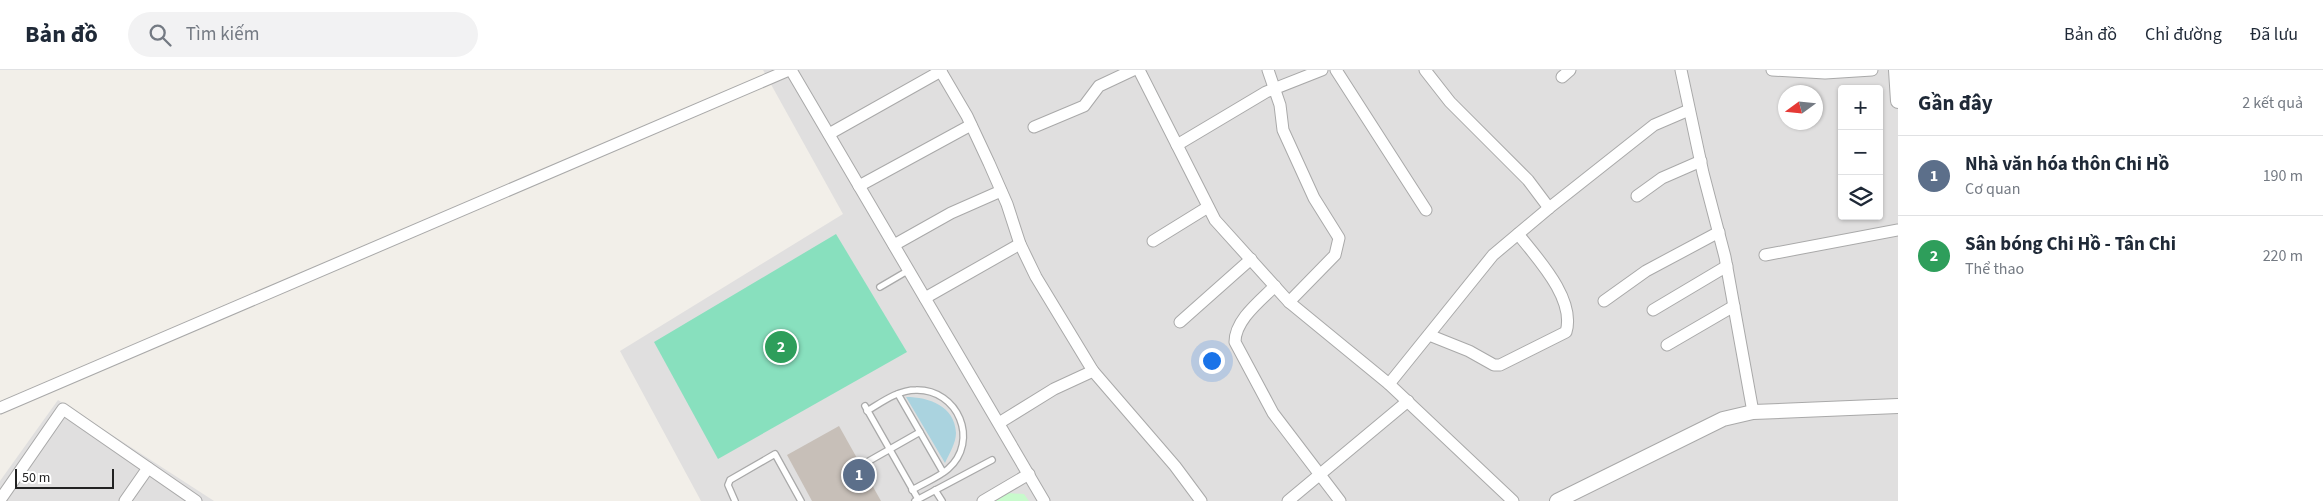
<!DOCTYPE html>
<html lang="vi">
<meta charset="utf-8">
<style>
:root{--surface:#fff;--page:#f2f2f3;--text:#1f2937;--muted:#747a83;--line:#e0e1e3;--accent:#2563eb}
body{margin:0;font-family:"Source Sans 3",sans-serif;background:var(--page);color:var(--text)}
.controls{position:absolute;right:15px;top:15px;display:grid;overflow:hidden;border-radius:5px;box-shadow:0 1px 4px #0004}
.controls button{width:45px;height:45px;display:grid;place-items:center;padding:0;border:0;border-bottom:1px solid var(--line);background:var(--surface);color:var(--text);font:25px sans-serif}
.compass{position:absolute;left:1778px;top:15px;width:45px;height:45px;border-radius:50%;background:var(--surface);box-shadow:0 1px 4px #0004;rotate:255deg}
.scale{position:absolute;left:15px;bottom:12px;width:99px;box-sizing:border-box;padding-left:5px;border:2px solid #222;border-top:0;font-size:14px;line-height:18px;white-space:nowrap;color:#222;-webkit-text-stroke:4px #fff;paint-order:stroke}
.you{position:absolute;left:1211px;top:290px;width:18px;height:18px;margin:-12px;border:4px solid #fff;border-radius:50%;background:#1a73e8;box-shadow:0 0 0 8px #1a73e833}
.badge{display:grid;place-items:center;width:32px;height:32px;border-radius:50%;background:var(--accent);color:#fff;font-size:16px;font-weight:700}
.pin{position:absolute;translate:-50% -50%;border:2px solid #fff;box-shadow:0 1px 5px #0006}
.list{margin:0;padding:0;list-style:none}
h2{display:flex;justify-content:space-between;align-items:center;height:65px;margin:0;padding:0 20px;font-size:21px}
h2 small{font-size:16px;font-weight:400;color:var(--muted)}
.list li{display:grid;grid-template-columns:32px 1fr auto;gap:15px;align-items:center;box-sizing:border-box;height:80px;padding:0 20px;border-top:1px solid var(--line)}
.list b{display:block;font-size:19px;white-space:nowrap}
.list p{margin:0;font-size:16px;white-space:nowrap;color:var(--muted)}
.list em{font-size:16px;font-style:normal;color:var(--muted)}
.icon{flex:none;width:28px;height:28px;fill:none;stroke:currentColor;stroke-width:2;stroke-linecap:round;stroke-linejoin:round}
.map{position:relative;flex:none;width:1898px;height:431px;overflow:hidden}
header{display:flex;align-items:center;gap:30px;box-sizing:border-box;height:70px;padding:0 25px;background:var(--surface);border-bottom:1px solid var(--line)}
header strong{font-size:24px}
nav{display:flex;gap:28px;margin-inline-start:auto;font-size:18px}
.search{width:350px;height:45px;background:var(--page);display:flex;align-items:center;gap:12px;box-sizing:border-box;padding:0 18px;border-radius:28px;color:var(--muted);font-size:19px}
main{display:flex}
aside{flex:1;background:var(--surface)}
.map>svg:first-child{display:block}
.residential{fill:#e0dfdf;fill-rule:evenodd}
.park{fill:#c8facc}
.pitch{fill:#88e0be}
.water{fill:#aad3df}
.building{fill:#c7bfb8}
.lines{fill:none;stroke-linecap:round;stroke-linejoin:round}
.service-casing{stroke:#a9a9a9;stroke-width:8}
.minor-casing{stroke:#a9a9a9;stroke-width:13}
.tertiary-casing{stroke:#a9a9a9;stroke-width:16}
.service{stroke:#fff;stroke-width:5.5}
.minor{stroke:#fff;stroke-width:11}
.tertiary{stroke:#fff;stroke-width:14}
</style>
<header>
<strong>Bản đồ</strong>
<div class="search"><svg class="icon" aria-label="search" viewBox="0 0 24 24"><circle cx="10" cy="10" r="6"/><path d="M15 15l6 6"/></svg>Tìm kiếm</div>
<nav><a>Bản đồ</a><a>Chỉ đường</a><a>Đã lưu</a></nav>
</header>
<main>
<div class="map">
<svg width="1898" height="431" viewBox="0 0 1898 431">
<rect width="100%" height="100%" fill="#f2efe9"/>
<g class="residential">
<path d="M 763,0 L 1898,0 L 1898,431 L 701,431 L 620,281 L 843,144 ZM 1842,19 L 1879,19 L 1879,146 L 1842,146 ZM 1786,22 L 1816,22 L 1816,52 L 1786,52 Z"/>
<polygon points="58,330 214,431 0,431 0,411"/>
</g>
<polygon class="park" points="1008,423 1024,424 1029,431 994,431"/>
<polygon class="pitch" points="836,164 907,282 718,389 654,272"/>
<path class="water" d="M 906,327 C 929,327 955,336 956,363 C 956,373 949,384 945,393 Z"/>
<polygon class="building" points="839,356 881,431 812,431 787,385"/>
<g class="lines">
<g class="service-casing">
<g id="service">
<polyline points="880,217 909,200"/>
<polyline points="898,324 943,402"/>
<polyline points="865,336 918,429"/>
<path d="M 867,341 C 882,332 898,320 916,320 C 958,319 980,371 948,399 C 939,407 924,413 912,420"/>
<polyline points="869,391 920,362"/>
<polyline points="935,420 942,431"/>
<polyline points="735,431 728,415 730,410 775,384 801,431"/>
<polyline points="915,431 992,390"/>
</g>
</g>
<g class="minor-casing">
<g id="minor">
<polyline points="791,0 1044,431"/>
<polyline points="940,0 967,46 989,93 1007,134 1020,174 1036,207 1093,301 1175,396 1201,431"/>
<polyline points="1139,0 1177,75 1266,22 1322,0"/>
<polyline points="1268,0 1280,35 1283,60 1314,128 1339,168 1335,185 1289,232"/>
<polyline points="1336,0 1426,140"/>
<polyline points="1425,0 1450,32 1528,110 1549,138"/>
<polyline points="1681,0 1703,103 1725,187 1753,342"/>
<polyline points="1772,0 1825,3 1872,0"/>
<polyline points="1562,7 1570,0"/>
<polyline points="1034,57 1084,36 1099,16 1133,0"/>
<polyline points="829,64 941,1"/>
<polyline points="1177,75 1215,150 1289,232 1389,314 1513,431"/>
<polyline points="859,116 971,55"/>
<polyline points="1637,126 1662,108 1701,91"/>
<polyline points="1153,171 1208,137"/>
<polyline points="894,175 951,143 1001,121"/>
<polyline points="1765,185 1898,160"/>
<path d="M 1275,216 C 1260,231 1235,250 1235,272 L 1273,343 L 1340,431"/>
<polyline points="925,228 1020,174"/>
<polyline points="1604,231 1646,201 1719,162"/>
<polyline points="1653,240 1727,196"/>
<polyline points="1180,252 1251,189"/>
<path d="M 1429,265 L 1469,281 L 1494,295 L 1500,295 L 1566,262 C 1576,229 1537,188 1518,164"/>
<polyline points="1667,275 1734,236"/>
<polyline points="1389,314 1493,185 1549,138 1654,55 1689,40"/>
<polyline points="0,338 789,0"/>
<polyline points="999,353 1054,319 1093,301"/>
<polyline points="0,430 63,339 196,431"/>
<polyline points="125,431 148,398"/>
<polyline points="983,431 1029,404"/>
<polyline points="1288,431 1408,331"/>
</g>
</g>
<g class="tertiary-casing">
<g id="tertiary">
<polyline points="1896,0 1898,31"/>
<polyline points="1557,431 1723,349 1753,342 1898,336"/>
</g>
</g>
<use href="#service" class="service"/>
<use href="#minor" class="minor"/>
<use href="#tertiary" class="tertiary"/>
</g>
</svg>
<div class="controls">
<button>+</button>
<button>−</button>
<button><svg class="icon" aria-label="layers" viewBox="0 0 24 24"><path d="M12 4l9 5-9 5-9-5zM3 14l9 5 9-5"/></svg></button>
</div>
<svg class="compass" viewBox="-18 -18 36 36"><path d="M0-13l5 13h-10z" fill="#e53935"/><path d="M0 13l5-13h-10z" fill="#747a83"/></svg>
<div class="scale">50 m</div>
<div class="you"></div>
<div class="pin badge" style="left:859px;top:405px;background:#5c6f8a">1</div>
<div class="pin badge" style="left:781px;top:277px;background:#2e9e5b">2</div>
</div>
<aside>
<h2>Gần đây<small>2 kết quả</small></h2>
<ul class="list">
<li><span class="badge" style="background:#5c6f8a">1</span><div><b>Nhà văn hóa thôn Chi Hồ</b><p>Cơ quan</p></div><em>190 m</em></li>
<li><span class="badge" style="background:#2e9e5b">2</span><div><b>Sân bóng Chi Hồ - Tân Chi</b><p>Thể thao</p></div><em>220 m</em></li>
</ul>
</aside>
</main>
